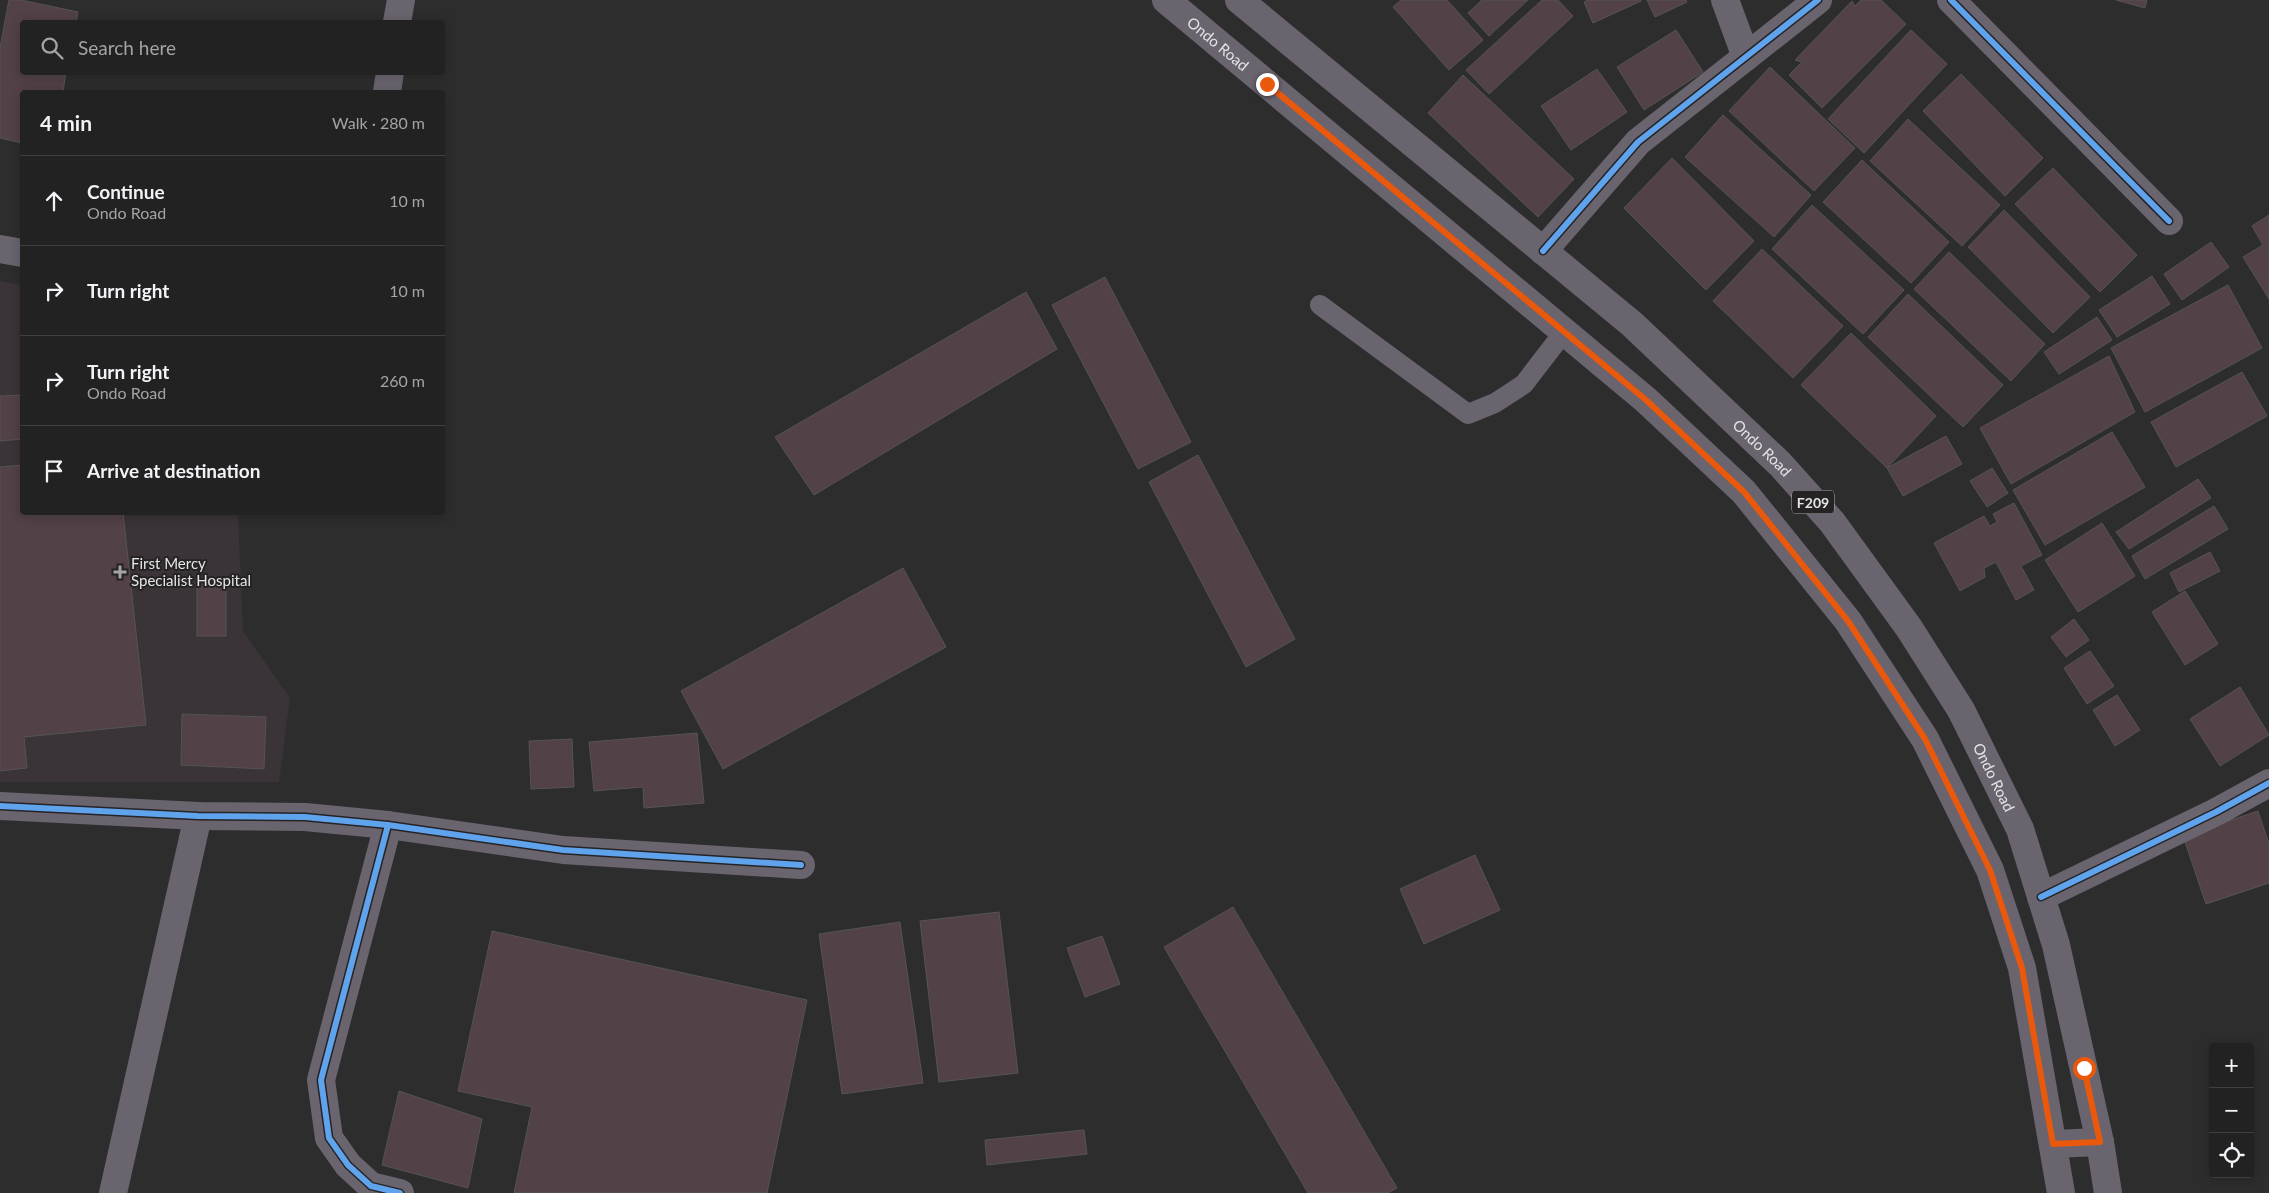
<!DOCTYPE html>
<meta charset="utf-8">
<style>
:root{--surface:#222;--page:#2a2a2a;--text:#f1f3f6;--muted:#a2a4a5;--line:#3f3f40}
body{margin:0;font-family:Lato,sans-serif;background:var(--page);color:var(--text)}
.controls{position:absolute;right:15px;bottom:15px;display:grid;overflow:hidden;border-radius:5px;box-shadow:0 2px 12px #0003}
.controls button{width:45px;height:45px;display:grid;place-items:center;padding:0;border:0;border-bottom:1px solid var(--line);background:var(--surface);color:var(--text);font:25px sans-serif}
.stop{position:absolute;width:15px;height:15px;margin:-11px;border:4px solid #ea580c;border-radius:50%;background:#fff}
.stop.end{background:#ea580c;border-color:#fff;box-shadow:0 1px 5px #0008}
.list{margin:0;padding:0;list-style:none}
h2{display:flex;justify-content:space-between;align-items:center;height:65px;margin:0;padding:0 20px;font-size:21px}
h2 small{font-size:16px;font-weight:400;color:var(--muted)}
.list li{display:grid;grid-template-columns:32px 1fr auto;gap:15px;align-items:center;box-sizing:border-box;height:90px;padding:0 20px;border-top:1px solid var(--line)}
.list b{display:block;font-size:19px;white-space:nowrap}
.list p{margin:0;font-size:16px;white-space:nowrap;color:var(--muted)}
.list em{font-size:16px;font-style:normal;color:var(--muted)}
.icon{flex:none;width:28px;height:28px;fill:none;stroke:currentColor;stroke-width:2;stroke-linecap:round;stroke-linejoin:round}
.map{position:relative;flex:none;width:2269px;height:1193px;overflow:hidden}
.search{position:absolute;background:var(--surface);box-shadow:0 2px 12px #0003;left:20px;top:20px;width:425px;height:55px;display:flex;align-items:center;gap:12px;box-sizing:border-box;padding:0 18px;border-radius:5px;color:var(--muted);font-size:19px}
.panel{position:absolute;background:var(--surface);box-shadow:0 2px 12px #0003;left:20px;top:90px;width:425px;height:425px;border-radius:5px}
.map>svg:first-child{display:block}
.built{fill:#3a3338}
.building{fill:#524146;stroke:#555455}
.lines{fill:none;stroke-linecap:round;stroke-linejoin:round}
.lane{stroke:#6a646f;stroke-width:20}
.street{stroke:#6a646f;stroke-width:28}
.primary{stroke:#6a646f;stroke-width:28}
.cycleway-casing{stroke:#252324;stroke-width:9}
.cycleway{stroke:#60a3ed;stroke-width:6}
.route{stroke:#ea580c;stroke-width:6}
.poi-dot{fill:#a6a5a6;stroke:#252324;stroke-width:2}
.labels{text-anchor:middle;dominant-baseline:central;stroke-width:4;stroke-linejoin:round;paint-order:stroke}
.shield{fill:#252324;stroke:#acabac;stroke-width:1}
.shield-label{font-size:14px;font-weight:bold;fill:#e6e5e6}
.street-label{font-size:15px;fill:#e6e5e6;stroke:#252324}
.poi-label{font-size:15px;fill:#e6e5e6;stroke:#252324;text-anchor:start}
</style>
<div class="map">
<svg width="2269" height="1193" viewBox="0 0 2269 1193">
<rect width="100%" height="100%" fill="#2e2d2e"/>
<polygon class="built" points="0,281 22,285 22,512 238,513 243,631 290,698 279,782 0,782"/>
<g class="building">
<polygon points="9,0 21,0 78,12 76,22 22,22 22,72 66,72 63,92 22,92 22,143 0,138 0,48"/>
<polygon points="1401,0 1447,0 1483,40 1449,70 1393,7"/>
<polygon points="1482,0 1528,0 1489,36 1468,13"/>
<polygon points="1542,0 1558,0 1573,16 1489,94 1466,70"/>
<polygon points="1588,0 1641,0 1641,1 1593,23 1584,2"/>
<polygon points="1647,0 1686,0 1687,2 1655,17"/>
<polygon points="1861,0 1881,0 1906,24 1822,108 1789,75 1802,62 1795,60 1852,1 1855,6"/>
<polygon points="2116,0 2147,0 2145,8"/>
<polygon points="1676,30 1703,72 1644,110 1617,67"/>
<polygon points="1911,30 1947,64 1864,153 1828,119"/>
<polygon points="1770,67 1855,148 1814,191 1729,111"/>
<polygon points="1597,69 1627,112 1571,150 1541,106"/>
<polygon points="1961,74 2043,158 2005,196 1923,111"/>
<polygon points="1463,75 1574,179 1538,217 1428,113"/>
<polygon points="1723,115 1811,195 1774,237 1685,157"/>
<polygon points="1908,119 2000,205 1962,246 1870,161"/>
<polygon points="1672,158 1754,241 1706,290 1624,208"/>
<polygon points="1862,160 1949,242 1911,283 1823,202"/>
<polygon points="2053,168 2137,255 2100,292 2015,204"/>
<polygon points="1812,205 1904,290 1863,334 1772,249"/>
<polygon points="2004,210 2090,297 2053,333 1968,247"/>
<polygon points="2269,215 2269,299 2243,257 2263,245 2252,226"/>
<polygon points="2211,242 2229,267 2182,300 2164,274"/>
<polygon points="1762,249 1843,326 1793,378 1713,301"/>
<polygon points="1949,252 2045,344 2011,381 1914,289"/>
<polygon points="2152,276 2170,304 2117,337 2099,310"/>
<polygon points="1105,277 1191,442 1138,469 1052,305"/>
<polygon points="2228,285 2262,348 2145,412 2111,348"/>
<polygon points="1026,292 1057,349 814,495 775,437"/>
<polygon points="1908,294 2003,385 1963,427 1868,337"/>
<polygon points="2097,317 2112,340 2059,374 2044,352"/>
<polygon points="1851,333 1936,416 1887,468 1801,385"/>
<polygon points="2109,356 2135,412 2011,484 1980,428"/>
<polygon points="2242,372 2267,416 2176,467 2151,422"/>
<polygon points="22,395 22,439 0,441 0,396"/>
<polygon points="2112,432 2145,487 2045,545 2013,490"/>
<polygon points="1946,436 1962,464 1903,496 1887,468"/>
<polygon points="1198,455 1295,639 1246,667 1149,482"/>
<polygon points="22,465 22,512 123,512 146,725 24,737 27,768 0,771 0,467"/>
<polygon points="1992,468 2008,493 1987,507 1970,481"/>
<polygon points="2198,479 2211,498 2129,549 2116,532"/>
<polygon points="2014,503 2042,555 2021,566 2034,590 2016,600 1996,562 1984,568 1985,577 1960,591 1934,543 1984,516 1990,526 1997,522 1993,514"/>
<polygon points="2214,506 2228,529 2145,579 2132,556"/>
<polygon points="2102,523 2135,576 2078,612 2045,560"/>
<polygon points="2210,552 2220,571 2179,592 2170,573"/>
<polygon points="903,568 946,647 723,769 681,691"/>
<rect x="197" y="581" width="29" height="55"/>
<polygon points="2185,591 2218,644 2185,665 2152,612"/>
<polygon points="2074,619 2089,640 2066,657 2051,637"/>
<polygon points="2090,651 2114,686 2087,704 2064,668"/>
<polygon points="2240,687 2269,735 2220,766 2190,719"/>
<polygon points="2117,695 2140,730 2115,746 2093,710"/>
<polygon points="182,714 266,717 264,769 181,765"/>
<polygon points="697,733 704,803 644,808 643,787 594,791 589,742"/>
<polygon points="572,739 574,787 531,789 529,741"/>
<polygon points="2258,811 2269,844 2269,883 2206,904 2183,836"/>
<polygon points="1475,855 1500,910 1424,944 1400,889"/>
<polygon points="1233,907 1397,1188 1388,1193 1308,1193 1164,947"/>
<polygon points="999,912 1018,1073 939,1082 920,921"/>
<polygon points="900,922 923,1083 842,1094 819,934"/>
<polygon points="492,931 807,1000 767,1193 514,1193 532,1107 458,1091"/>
<polygon points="1102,936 1120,984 1085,997 1067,948"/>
<polygon points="399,1091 482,1119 468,1188 382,1165"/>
<polygon points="1084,1130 1087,1154 987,1165 985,1140"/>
</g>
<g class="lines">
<polyline class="lane" points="1320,305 1468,414 1495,403 1524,384 1564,332"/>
<g class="street">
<polyline points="1725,0 1746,57"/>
<polyline points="1951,0 2169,221"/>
<polyline points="397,22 401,0"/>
<polyline points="387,92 390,72"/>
<polyline points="0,249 22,253"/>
<polyline points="1543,251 1638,142 1818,0"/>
<polyline points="0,806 198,816 305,817 388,825 563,850 801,865"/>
<polyline points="388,825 321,1080 329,1138 348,1165 371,1186 400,1193"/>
<polyline points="2041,897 2216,812 2269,783"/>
<polyline points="113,1193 198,816"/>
</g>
<g class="primary">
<path id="s1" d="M 1166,0 L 1646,400 L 1744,492 L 1848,621 L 1925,739 L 1990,870 L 2022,968 L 2061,1193"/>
<path id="s2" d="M 1239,0 L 1632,324 L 1780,464 L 1832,522 L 1909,628 L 1961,710 L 2020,829 L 2056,945 L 2100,1142 L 2108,1193"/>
<polyline points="2053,1144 2100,1142"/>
</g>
<g class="cycleway-casing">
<g id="cycleway">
<polyline points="1951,0 2169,221"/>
<polyline points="1543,251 1638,142 1818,0"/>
<polyline points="0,806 198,816 305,817 388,825 563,850 801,865"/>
<polyline points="388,825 321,1080 329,1138 348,1165 371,1186 400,1193"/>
<polyline points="2041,897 2216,812 2269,783"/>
</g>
</g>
<use href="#cycleway" class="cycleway"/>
</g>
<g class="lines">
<polyline class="route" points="1267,84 1646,400 1744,492 1848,621 1925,739 1990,870 2022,968 2053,1144 2100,1142 2084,1068"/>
</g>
<path class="poi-dot" d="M117.5 564.5h5v5h5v5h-5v5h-5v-5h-5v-5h5z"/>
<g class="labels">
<rect class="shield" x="1792" y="490.5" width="42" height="23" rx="4"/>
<g class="shield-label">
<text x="1813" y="502">F209</text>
</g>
<g class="street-label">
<text stroke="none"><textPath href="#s1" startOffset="68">Ondo Road</textPath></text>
<text stroke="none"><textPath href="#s2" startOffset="689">Ondo Road</textPath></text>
<text stroke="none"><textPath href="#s2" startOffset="1094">Ondo Road</textPath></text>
</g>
<g class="poi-label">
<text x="131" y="563">First Mercy<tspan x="131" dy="17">Specialist Hospital</tspan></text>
</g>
</g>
</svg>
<div class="controls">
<button>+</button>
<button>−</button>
<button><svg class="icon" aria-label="locate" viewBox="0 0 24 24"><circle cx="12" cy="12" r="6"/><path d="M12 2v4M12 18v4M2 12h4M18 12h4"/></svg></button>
</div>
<div class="stop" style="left:2084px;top:1068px"></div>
<div class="stop end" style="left:1267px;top:84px"></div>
<div class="search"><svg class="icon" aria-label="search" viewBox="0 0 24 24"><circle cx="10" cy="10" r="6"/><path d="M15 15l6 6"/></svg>Search here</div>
<section class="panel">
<h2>4 min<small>Walk · 280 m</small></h2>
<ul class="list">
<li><svg class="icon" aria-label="ahead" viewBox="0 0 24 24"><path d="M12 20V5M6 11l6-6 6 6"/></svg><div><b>Continue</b><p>Ondo Road</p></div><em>10 m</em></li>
<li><svg class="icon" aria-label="right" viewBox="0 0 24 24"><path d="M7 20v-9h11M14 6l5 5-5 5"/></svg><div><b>Turn right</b></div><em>10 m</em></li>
<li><svg class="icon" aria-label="right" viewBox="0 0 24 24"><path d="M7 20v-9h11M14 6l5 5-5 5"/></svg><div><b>Turn right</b><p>Ondo Road</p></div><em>260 m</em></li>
<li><svg class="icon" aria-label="arrive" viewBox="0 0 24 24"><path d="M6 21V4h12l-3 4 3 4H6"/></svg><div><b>Arrive at destination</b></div></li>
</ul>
</section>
</div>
